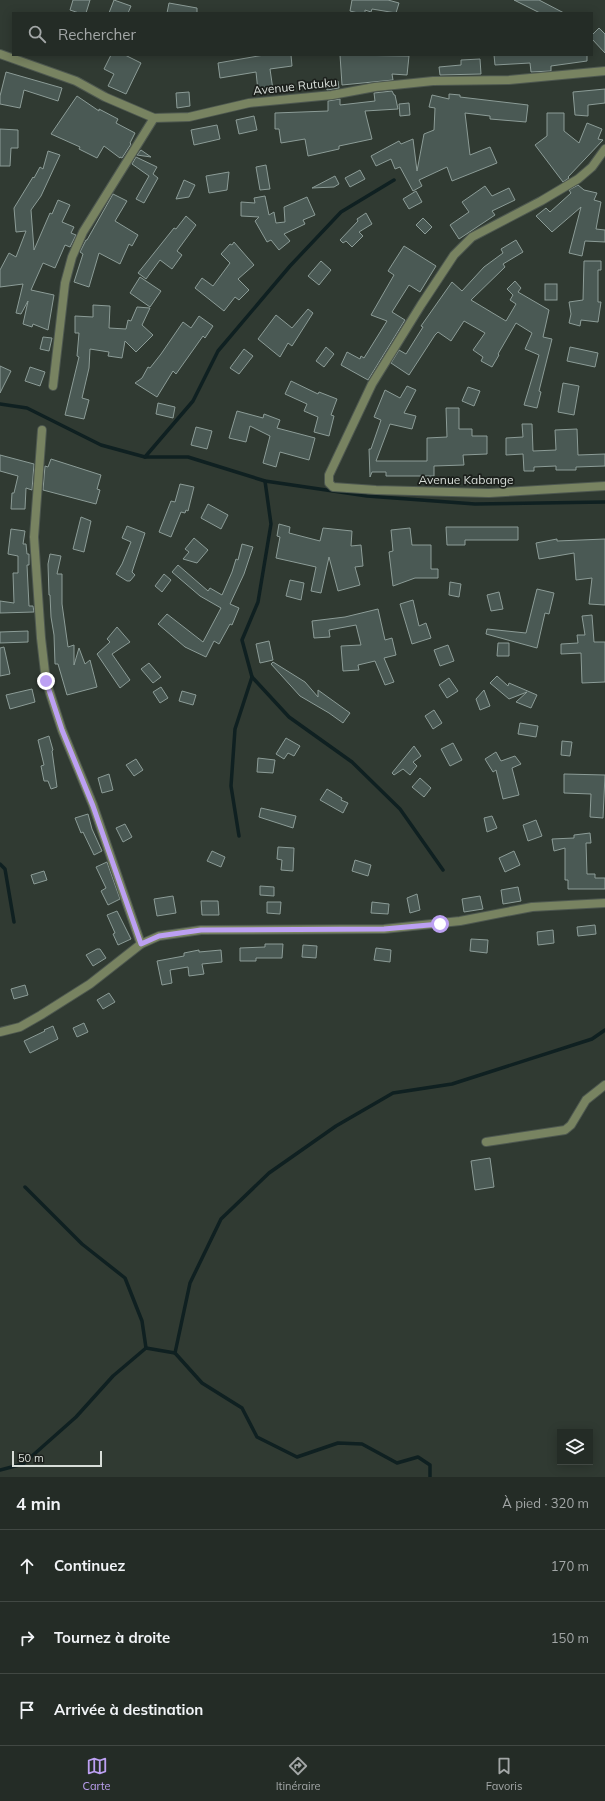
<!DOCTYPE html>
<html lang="fr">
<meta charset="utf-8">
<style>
:root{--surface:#242c26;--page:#2c342e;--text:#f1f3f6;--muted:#a3a7a7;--line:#414843;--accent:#bca0f2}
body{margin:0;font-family:Mulish,sans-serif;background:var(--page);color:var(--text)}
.controls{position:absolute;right:12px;bottom:12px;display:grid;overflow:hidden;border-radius:0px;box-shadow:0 2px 10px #0003}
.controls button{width:36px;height:36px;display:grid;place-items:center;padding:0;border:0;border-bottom:1px solid var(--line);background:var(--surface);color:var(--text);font:20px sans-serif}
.scale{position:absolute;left:12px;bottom:10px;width:90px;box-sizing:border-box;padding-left:4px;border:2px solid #d8ded9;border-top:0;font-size:11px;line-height:14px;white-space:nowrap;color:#d8ded9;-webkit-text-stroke:3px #1c201c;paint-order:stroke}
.stop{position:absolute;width:12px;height:12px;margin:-9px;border:3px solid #bca0f2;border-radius:50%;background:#fff}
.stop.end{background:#bca0f2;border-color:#fff;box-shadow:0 1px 4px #0008}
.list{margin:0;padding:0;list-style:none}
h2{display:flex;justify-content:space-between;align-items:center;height:52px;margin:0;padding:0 16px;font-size:17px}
h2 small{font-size:13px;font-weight:400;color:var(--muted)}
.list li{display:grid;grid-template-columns:26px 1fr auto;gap:12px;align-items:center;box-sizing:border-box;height:72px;padding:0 16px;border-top:1px solid var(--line)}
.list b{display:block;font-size:15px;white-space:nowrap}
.list em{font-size:13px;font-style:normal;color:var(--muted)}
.icon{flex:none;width:22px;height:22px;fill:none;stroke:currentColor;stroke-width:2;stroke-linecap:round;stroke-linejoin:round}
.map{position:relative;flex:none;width:605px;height:1477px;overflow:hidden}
.search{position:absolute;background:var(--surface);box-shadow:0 2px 10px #0003;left:12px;right:12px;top:12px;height:44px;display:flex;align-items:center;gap:10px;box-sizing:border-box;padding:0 14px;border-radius:0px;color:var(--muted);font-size:15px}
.sheet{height:268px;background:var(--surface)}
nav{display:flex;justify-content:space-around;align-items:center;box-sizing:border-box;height:56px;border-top:1px solid var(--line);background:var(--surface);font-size:11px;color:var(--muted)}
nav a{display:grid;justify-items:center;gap:2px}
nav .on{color:var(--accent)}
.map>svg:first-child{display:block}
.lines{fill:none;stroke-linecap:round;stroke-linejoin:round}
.stream{stroke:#0f2021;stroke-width:3.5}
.building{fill:#4a5954;stroke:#8c9c97}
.minor-casing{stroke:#4e5850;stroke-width:10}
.minor{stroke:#788361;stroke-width:8}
.route{stroke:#bca0f2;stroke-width:5}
.labels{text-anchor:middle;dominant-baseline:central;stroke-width:3.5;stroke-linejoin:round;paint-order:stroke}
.street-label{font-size:12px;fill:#d8ded9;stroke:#1c201c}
</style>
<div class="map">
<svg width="605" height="1477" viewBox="0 0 605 1477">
<rect width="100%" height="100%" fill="#303a32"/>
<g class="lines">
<g class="stream">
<polyline points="0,404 27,408 101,445 145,457 188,457 265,481 367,496 475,504 605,502"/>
<polyline points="145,457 193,401 218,351 290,266 341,212 394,180"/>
<polyline points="265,481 271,524 258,602 242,640 252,677 289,717 352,762 400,809 443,870"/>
<polyline points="239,836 231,786 235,729 252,677"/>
<polyline points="0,864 5,869 14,922"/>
<polyline points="25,1187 82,1244 125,1278 142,1321 146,1348"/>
<polyline points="175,1353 190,1283 221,1219 269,1173 336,1126 393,1093 452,1084 592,1039 605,1030"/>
<polyline points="0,1470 23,1464 76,1417 113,1376 146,1348 175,1353 202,1383 242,1408 257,1437 297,1457 338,1443 362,1444 397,1463 418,1457 430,1465 430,1477"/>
</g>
</g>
<g class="building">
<polygon points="73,0 90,0 86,13 79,13 70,10"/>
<polygon points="114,0 131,6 128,13 109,13"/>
<polygon points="352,0 388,0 399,3 396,13 372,9 371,12 365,10 365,13 358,13 350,11"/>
<polygon points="514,0 539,0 564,13 540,13"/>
<polygon points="169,3 197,8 197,13 167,13"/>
<polygon points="599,28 605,34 605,53 592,39 592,35"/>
<polygon points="111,55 125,55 141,63 126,94 108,86 114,74 104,69"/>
<polygon points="264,55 291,55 292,66 270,69 273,90 258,91 256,72 220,78 218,63"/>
<polygon points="340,55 409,56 407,75 392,74 393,80 342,85"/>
<polygon points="494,55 587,55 587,61 551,66 551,71 531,72 530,63 495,65"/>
<polygon points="480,59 481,74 440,75 439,67 461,65 461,60"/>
<polygon points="6,72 62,88 58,101 24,90 20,108 0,104 0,96"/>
<polygon points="338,81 339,88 327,90 326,84"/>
<polygon points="605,89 605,103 588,105 588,116 575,115 573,92"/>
<polygon points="392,91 394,95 395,95 398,109 365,111 372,139 339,146 339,149 308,156 305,139 281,143 279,129 275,129 275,113 328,111 328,101 340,99 340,105 375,101 374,93"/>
<polygon points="189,92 190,106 177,108 176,93"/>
<polygon points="449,94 460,95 460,97 528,105 526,122 490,119 490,116 465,113 470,155 490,147 497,163 452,181 447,167 419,180 422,186 413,191 400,167 395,169 391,159 376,166 371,156 399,141 401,144 413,139 417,171 424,134 434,130 435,108 429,107 432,95 449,99"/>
<polygon points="77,96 99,111 99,109 118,119 116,123 135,133 130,143 131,144 122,158 120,157 120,158 104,146 97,158 79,149 80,147 51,134"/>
<polygon points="409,103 410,115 400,116 399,104"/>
<polygon points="547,113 564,113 564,131 579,143 587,123 602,129 598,139 603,140 568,177 569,178 563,182 535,145 547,136"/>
<polygon points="254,116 257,130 239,134 236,120"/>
<polygon points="217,125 220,139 194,145 191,130"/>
<polygon points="0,129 18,130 18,148 11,148 10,166 0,166"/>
<polygon points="141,150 151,157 137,155"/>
<polygon points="48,151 60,155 41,196 31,210 34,250 50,213 52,214 58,200 70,205 62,222 74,227 71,233 76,235 70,247 65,245 55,268 43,263 31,290 54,295 48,330 33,324 32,327 23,324 28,301 21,314 16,313 23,284 0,287 0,270 9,253 16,257 26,231 16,232 14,208 33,177 34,178 40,167 43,169"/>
<polygon points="136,157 157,167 153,174 158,178 144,203 136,199 149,176 132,164"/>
<polygon points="266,165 270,189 260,190 256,167"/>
<polygon points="360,170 365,179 350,187 345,178"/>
<polygon points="229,172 227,190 209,193 206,176"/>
<polygon points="335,176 339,184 334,187 312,188"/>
<polygon points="184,180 195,185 189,197 176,199"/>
<polygon points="578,185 584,190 597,193 594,200 601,202 596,229 605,230 605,242 585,241 582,256 569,253 581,207 552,232 536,216 546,208 550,212 571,193 569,190"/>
<polygon points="485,186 492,196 509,188 515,200 492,211 495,215 459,239 450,225 469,212 462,202"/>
<polygon points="416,191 422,202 409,209 403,199"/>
<polygon points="113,194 127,201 115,221 138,235 132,246 129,244 120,264 99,253 89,287 74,282 83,254 80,252 86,240 87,240"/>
<polygon points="265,196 269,215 274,212 276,223 285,222 284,207 307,197 315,215 303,220 305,224 284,234 290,241 279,250 271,240 267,242 255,221 259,217 241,216 241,202 255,203 254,198"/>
<polygon points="366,213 372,224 359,232 363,236 352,247 346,241 343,243 340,240 358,221 357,219"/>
<polygon points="186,216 196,225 177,251 182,255 172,269 160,260 146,279 138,273 174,228 176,229"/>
<polygon points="423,218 432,227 425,234 416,225"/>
<polygon points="516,240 523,252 503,264 505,267 471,300 506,321 516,304 510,300 513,295 507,289 515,281 521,288 518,292 549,310 543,337 552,339 539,391 541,392 537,408 524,405 539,355 525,349 532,333 516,323 498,354 499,355 492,367 481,361 483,357 473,350 485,333 464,321 451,341 438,332 435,335 409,375 391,363 399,350 406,354 423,327 421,326 452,282 462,291 484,267 503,253 501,249"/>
<polygon points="234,242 254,265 238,279 249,290 239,300 235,297 224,311 195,288 202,278 213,286 230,263 221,254 230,244 232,245"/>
<polygon points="404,246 436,266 420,292 409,285 392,312 405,320 368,380 341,365 347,352 360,359 361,356 364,358 387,321 371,315 394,275 388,271"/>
<polygon points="321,261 331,270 319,285 308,276"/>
<polygon points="584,261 601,261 601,270 598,270 598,302 601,302 598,322 581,320 580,326 569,323 571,314 569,302 583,300"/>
<polygon points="140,277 161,291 150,307 130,293"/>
<rect x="545" y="284" width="12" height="16"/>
<polygon points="93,305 110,306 109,328 126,329 128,320 131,321 137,307 150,308 142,325 153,335 136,352 125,341 122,358 108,356 109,352 90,349 89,368 82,398 89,400 84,419 65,415 79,357 77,356 79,333 75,333 75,316 93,317"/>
<polygon points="308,309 313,313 292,346 288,343 280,357 258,339 276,315 292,328"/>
<polygon points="199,316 213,326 205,338 203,336 176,374 173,371 157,397 135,383 142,378 148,367 150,368 161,354 183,322 191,328"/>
<polygon points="43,337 52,338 49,351 40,349"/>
<polygon points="326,347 334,354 324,367 316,361"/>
<polygon points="570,347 598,353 595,367 567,361"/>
<polygon points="244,349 253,356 239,374 230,368"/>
<polygon points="0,366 11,371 0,393"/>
<polygon points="30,367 45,372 40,386 25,381"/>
<polygon points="291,381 318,394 319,392 337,399 331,415 334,416 329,436 314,432 318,417 304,411 307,404 285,394"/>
<polygon points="563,383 579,386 574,415 558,412"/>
<polygon points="407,386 416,390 404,413 416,416 412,429 390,424 376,461 427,461 427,438 447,437 446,408 459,408 459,429 472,429 472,436 487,436 487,454 463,455 464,465 434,466 434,476 386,476 386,472 372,472 370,477 369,449 371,449 381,420 374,417 385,390 400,398"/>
<polygon points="468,387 480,391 474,406 462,401"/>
<polygon points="158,403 175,407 173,418 156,414"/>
<polygon points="237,411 263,418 264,414 280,420 277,428 315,438 309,460 280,452 276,467 263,463 270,436 250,426 246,442 229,438"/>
<polygon points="522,424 532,424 533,451 556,450 555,430 577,429 578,455 605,454 605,466 576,467 576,470 556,470 556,466 534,467 534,471 524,471 523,454 506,455 506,438 523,437"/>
<polygon points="196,427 212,431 207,449 191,445"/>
<polygon points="0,455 34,464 32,490 26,488 25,509 11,509 12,493 14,493 18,476 0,471"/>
<polygon points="51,459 101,475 97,489 100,490 96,504 43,490 45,466 48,467"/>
<polygon points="180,484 194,487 188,511 186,510 185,513 181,512 171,537 159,532 171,501 175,502"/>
<polygon points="208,504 228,515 221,529 201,518"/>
<polygon points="81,517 91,521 84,552 73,549"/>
<polygon points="279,524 290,527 289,533 320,541 323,528 352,531 351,546 361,545 363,566 355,567 360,585 338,591 329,557 321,593 311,591 316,567 276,558 280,537 277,536"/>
<polygon points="127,526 145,533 132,572 135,575 130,581 127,581 116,574 122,564 131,542 122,538"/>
<polygon points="446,527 518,527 518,540 465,540 465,545 447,545"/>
<polygon points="410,528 412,545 431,545 431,569 438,569 438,578 415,578 393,586 389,552 393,551 391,530"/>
<polygon points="11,529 25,531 23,544 26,544 27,554 29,554 29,565 27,565 29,606 33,606 34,612 0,613 0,601 14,603 13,573 18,573 18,556 8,554"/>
<polygon points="194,538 208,550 197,563 183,559 189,552 185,549"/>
<polygon points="557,539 557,541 605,539 605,605 589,604 592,578 576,580 574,553 539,559 536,543"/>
<polygon points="242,544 253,547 244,574 230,604 239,608 232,625 230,624 219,644 214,641 206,657 185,647 158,624 167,614 203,642 221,608 200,596 172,572 178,565 208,591 210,588 222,595 232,572 236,559 238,560"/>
<polygon points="50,554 61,556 57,574 62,574 62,604 68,647 74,645 74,665 79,648 85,664 90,660 97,687 67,695 58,664 55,664 54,635 51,617 50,595 49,595 48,564"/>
<polygon points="164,574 171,580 162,592 155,586"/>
<polygon points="290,580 304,583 301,600 286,596"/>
<polygon points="450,582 461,584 459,597 449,595"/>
<polygon points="537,589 554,593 549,614 545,613 537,648 486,634 487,629 526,633"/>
<polygon points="499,592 503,609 491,611 487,595"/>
<polygon points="413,600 419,626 426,623 431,638 412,644 400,604"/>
<polygon points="378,609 385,640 392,638 396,655 384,658 394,682 385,685 375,661 358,665 359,670 343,671 341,646 361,645 356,625 329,630 330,637 314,638 312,621 345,617"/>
<polygon points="592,615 594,642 605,642 605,682 582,683 581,653 561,654 561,644 578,643 577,635 585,635 582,616"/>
<polygon points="117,627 130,642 112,654 130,680 120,688 97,654 110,642 107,639"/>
<polygon points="28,631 28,642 0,643 0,632"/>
<polygon points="269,641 273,660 260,663 256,644"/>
<polygon points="498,643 509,643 509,656 497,656"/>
<polygon points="448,645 454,661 440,666 434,650"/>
<polygon points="4,647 10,674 0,676 0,648"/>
<polygon points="273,662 305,682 318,697 318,690 350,713 343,723 329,713 300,696 271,664"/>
<polygon points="149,663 161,677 153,683 141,669"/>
<polygon points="497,676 508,686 509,683 537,695 531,708 516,702 527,692 509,699 490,683"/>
<polygon points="449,678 458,691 447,698 439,685"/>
<polygon points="161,687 168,698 160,703 153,692"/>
<polygon points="32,689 35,702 10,709 6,695"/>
<polygon points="484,690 490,706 480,710 476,699"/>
<polygon points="182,691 196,695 193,705 179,701"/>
<polygon points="434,710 442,723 433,729 425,716"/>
<polygon points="520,723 538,726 536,737 518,734"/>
<polygon points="49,736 53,750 52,751 57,787 51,789 48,781 44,781 41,766 44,765 38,740"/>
<polygon points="286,738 300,746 294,756 288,753 284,759 276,754"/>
<polygon points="562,741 572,742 570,756 561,755"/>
<polygon points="453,743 462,760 450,766 441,749"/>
<polygon points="414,746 421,756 413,762 417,766 410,775 403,769 394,775 392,773"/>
<polygon points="496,752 501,761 515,756 521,764 512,768 519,795 503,799 496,770 493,772 485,759"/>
<polygon points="258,758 275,760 273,773 257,772"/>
<polygon points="136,759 143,770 134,776 126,765"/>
<polygon points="109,774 113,790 102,793 98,778"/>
<polygon points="564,774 605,775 603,818 590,817 591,794 564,793"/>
<polygon points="420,778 431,788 424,797 412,787"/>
<polygon points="327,789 342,798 341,800 348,803 343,813 320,800"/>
<polygon points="261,808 296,816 293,828 259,817"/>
<polygon points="88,814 92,829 102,851 94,855 83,832 81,833 75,818"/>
<polygon points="492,816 497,828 487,832 484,818"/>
<polygon points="536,820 542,836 528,841 523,825"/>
<polygon points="125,824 132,837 123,842 116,828"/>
<polygon points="590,833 591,843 586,843 587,874 595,874 595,878 605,878 605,889 568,889 568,880 565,880 565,848 554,851 552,839 574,838 574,835"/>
<polygon points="278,847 294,848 293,871 281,870 282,860 277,859"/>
<polygon points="212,851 225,857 221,867 207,861"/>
<polygon points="514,851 520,865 505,872 499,858"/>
<polygon points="355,860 371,865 368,876 352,871"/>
<polygon points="107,862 120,899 108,905 101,891 106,888 96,867"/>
<polygon points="44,871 47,880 34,884 31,875"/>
<polygon points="260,886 274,887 274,896 260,895"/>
<polygon points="518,887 521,901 503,904 501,890"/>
<polygon points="417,894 420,910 410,913 407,898"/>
<polygon points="173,896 176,913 157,916 154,899"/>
<polygon points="480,896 483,909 464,912 462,899"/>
<polygon points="201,901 218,901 219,915 202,915"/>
<polygon points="267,902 281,902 280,914 267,913"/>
<polygon points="372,902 389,904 388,914 371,913"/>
<polygon points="117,911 131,939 118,945 113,934 115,933 107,915"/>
<polygon points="595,925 596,934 578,936 577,927"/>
<polygon points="553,930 554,943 538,945 537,932"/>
<polygon points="471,939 488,940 487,953 470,951"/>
<polygon points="265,944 283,944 282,958 256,958 256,961 240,961 240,948 265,947"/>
<polygon points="303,945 317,946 316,958 302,957"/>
<polygon points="376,948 391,950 390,962 374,960"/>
<polygon points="97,949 100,949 106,958 93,966 86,955"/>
<polygon points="199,950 199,952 221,950 222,962 202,964 204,974 189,976 188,967 170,970 172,983 162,985 157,961 184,956 184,953"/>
<polygon points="25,985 28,995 14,999 11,989"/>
<polygon points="109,993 115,1002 103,1009 97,1000"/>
<polygon points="84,1023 88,1032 77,1037 73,1028"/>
<polygon points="53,1026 58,1039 30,1053 24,1041 45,1031 44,1030"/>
<polygon points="490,1158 494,1187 475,1190 471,1161"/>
</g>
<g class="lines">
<g class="minor-casing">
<g id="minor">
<polyline points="0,54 76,81 105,97 154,118 189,117 249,103 332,95 375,87 433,81 509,80 605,71"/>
<polyline points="605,149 592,167 578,179 541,201 472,237 454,255 421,305 372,384 329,475 329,483 333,487 376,490 489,493 605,486"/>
<polyline points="53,386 65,283 72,257 83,232 154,118"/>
<polyline points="42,430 34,537 41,638 46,681 62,730 93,805 141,944"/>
<polyline points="0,1032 20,1027 41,1015 90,984 141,944 159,936 201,930 384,929 460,921 532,907 605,903"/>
<polyline points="486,1142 565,1130 571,1125 586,1100 605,1085"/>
</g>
</g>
<use href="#minor" class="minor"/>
</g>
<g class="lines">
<polyline class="route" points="46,681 62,730 93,806 141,944 159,936 201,930 384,929 440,924"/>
</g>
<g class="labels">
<g class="street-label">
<text transform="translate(295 86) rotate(-6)">Avenue Rutuku</text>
<text x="466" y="479">Avenue Kabange</text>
</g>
</g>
</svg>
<div class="controls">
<button><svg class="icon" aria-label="layers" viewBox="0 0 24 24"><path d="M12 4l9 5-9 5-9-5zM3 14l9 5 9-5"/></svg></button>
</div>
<div class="scale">50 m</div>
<div class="stop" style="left:440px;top:924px"></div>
<div class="stop end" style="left:46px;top:681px"></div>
<div class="search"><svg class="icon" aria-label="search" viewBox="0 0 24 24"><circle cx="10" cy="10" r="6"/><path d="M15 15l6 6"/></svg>Rechercher</div>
</div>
<section class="sheet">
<h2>4 min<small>À pied · 320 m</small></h2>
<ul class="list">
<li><svg class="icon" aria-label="ahead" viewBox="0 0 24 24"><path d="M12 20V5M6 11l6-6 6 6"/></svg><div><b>Continuez</b></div><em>170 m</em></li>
<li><svg class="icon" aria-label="right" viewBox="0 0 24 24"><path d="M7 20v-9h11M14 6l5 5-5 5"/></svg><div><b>Tournez à droite</b></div><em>150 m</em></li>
<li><svg class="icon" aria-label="arrive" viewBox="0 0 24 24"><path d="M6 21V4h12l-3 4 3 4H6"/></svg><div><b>Arrivée à destination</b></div></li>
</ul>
</section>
<nav>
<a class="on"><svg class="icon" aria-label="map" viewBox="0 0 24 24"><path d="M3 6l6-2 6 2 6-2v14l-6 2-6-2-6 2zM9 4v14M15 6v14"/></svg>Carte</a>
<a><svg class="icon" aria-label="directions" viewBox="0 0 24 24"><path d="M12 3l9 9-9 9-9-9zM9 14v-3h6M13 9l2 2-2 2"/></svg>Itinéraire</a>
<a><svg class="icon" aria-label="saved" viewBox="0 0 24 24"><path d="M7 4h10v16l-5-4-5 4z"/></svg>Favoris</a>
</nav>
